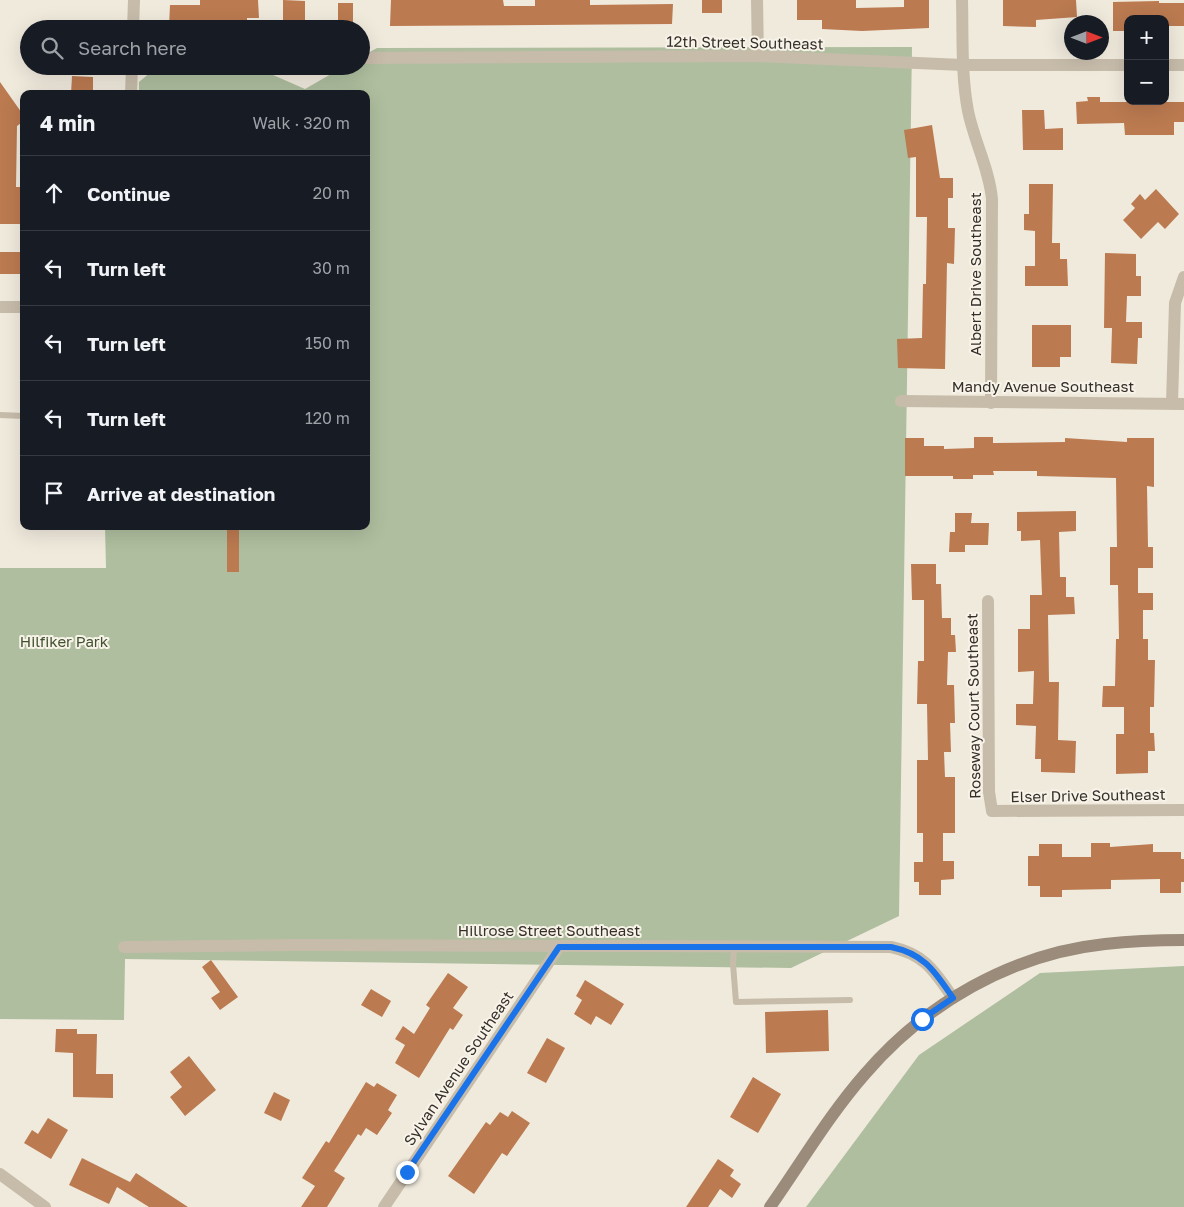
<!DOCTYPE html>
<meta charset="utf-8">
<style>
:root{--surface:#171b24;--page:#242831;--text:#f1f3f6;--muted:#9ea1a6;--line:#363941}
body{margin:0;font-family:"Golos Text",sans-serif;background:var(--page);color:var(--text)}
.controls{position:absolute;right:15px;top:15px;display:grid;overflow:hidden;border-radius:10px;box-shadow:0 5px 20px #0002}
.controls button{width:45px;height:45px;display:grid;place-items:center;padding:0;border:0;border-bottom:1px solid var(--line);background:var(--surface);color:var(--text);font:25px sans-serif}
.compass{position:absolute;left:1064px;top:15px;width:45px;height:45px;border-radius:50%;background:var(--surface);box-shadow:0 5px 20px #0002;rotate:90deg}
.stop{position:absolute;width:15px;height:15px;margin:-11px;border:4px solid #1a73e8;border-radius:50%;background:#fff}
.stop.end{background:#1a73e8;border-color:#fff;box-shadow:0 1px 5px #0008}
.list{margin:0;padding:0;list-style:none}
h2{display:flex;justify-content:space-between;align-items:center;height:65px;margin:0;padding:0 20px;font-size:21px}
h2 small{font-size:16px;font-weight:400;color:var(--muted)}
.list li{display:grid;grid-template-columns:32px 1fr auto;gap:15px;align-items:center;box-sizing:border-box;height:75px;padding:0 20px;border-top:1px solid var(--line)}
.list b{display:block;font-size:19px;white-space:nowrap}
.list em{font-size:16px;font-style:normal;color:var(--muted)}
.icon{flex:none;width:28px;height:28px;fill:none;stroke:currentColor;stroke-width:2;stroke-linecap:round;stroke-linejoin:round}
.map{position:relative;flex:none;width:1184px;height:1207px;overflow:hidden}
.search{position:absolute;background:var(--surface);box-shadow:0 5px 20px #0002;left:20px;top:20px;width:350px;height:55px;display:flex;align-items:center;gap:12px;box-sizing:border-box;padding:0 18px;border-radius:28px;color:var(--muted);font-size:19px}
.panel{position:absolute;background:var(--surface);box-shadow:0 5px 20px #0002;left:20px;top:90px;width:350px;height:440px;border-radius:10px}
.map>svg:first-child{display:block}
.green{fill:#aebe9e}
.building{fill:#bb7a50}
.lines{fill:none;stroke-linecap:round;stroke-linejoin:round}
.lane{stroke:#c7bcaa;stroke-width:6}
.street{stroke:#c7bcaa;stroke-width:12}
.secondary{stroke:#9a8b7b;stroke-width:12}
.route{stroke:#1a73e8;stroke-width:6}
.labels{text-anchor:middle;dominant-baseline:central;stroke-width:4;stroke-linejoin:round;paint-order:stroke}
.street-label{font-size:15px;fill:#352e29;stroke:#f8f3e9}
.park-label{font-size:15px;fill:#3f512f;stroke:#f8f3e9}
</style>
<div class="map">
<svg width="1184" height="1207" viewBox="0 0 1184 1207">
<rect width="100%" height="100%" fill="#f0eadd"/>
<g class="green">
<polygon points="912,47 899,916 791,968 125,959 124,1020 0,1019 0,568 106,568 105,526 366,526 366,94 139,94 139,82 152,71 264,71 305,89 345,66 361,66 361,57 377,48"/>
<polygon points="1184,966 1184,1207 806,1207 919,1055 1040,973"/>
</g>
<g class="building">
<polygon points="200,0 258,0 259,18 247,18 247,29 169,27 170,5 200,5"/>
<polygon points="283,0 305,1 305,29 283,29"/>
<polygon points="391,0 503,0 504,6 535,6 535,0 590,0 590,5 673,4 672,24 390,26"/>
<rect x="702" y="0" width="20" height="13"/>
<polygon points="797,0 856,0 856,8 904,7 904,0 929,0 929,28 862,31 822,29 822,20 797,20"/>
<polygon points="1003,0 1076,0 1077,17 1036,20 1036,27 1003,26"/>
<polygon points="1159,1 1159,3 1184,3 1184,26 1165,26 1165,19 1128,19 1128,31 1113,31 1113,2"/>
<rect x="338" y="3" width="15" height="22"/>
<polygon points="72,76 93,77 93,94 71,94"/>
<polygon points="0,82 24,116 24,121 17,126 16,187 21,187 21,224 0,224"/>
<polygon points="1087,97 1100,97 1100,102 1184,102 1184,122 1174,122 1174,135 1125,135 1124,123 1077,124 1076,102 1088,101"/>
<polygon points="1022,110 1044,110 1045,129 1063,128 1063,150 1023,150"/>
<polygon points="932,125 940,178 953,178 953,198 948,198 948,228 955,228 954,264 947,263 945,369 898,368 897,339 922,338 923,284 926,284 927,217 916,217 916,157 908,158 904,130"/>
<polygon points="1029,184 1053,184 1052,243 1060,243 1060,259 1067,259 1068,286 1025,286 1025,266 1035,266 1035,231 1024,230 1024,214 1029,214"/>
<polygon points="1156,189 1179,214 1165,229 1158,222 1141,239 1123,220 1135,208 1131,204 1140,194 1145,200"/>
<rect x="0" y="252" width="24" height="22"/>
<polygon points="1105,253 1136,254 1136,276 1141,276 1141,296 1127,296 1126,322 1142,322 1142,338 1138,338 1137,364 1111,363 1112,328 1104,328"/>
<polygon points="1032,325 1071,325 1071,357 1060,357 1060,367 1032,367"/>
<polygon points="974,437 993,437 993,443 1065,442 1065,438 1127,442 1127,438 1154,438 1154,487 1147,486 1148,547 1153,547 1153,568 1138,568 1138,593 1153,593 1153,610 1143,610 1143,639 1148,639 1148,660 1155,660 1154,707 1150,707 1150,733 1154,733 1155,751 1148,751 1148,773 1116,774 1116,734 1124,734 1124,707 1102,707 1103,686 1115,686 1116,639 1119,639 1118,585 1110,585 1110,547 1117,547 1116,478 1037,476 1037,471 993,471 994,475 973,475 973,479 953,479 953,476 905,476 905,438 924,438 924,446 944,446 944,449 974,448"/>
<polygon points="1076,511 1076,531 1059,532 1060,577 1066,577 1066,597 1074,597 1075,614 1048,615 1049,682 1059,682 1058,740 1076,741 1075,773 1041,772 1041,759 1035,759 1036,726 1016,725 1016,704 1033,704 1034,671 1018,672 1018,629 1030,629 1030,595 1042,595 1040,540 1021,541 1021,531 1017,531 1017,512"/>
<polygon points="955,513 972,513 971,523 989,523 988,545 965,545 965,552 949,552 950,532 955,532"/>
<rect x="227" y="526" width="12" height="46"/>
<polygon points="911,564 936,564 936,584 941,584 942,618 951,618 951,635 955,635 956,652 948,652 947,685 954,685 955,723 950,723 951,752 944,752 945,777 955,777 955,833 943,833 943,861 954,861 954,879 941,880 941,895 919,895 919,882 914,882 914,862 923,862 923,833 917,833 917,760 928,760 927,704 917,704 918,661 924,661 924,600 912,600"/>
<polygon points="1091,843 1110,843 1110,847 1153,844 1153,852 1181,852 1181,859 1184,859 1184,882 1181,882 1181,893 1160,893 1160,879 1111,880 1111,889 1062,890 1062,897 1040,897 1040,886 1028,886 1028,856 1039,856 1039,844 1062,844 1062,857 1091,857"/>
<polygon points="211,960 238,997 220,1010 211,998 220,992 202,967"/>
<polygon points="448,973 468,987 453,1008 463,1015 453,1030 450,1028 419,1078 395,1063 405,1045 395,1039 403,1026 414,1034 430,1008 426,1005"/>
<polygon points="585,980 624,1004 611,1025 596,1016 591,1025 574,1014 582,1000 576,996"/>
<polygon points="371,989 391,1001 382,1017 361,1005"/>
<polygon points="828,1010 829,1051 766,1053 765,1012"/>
<polygon points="56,1029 77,1029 77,1034 97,1034 96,1074 113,1074 113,1098 73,1097 73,1053 55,1052"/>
<polygon points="547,1038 565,1048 546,1083 527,1073"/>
<polygon points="189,1056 216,1090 185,1116 170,1097 182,1087 170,1072"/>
<polygon points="753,1077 781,1094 758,1133 730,1117"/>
<polygon points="366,1082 374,1087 377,1083 397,1095 388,1110 392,1113 377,1135 366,1128 361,1136 358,1134 334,1171 345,1178 327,1207 301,1207 315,1186 302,1178 326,1141 329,1143"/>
<polygon points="274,1092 290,1100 281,1121 264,1113"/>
<polygon points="512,1111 530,1123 507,1156 502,1153 474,1194 448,1176 486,1122 490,1125 500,1112 508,1117"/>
<polygon points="48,1118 68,1130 51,1159 24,1143 32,1130 38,1134"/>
<polygon points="82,1158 130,1182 136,1173 188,1207 149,1207 117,1187 109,1204 69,1185"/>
<polygon points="718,1159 734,1170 730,1176 741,1184 732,1198 720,1189 708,1207 686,1207"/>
</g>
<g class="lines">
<g class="lane">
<polyline points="0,415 24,416"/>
<polyline points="734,947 733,964 736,1002 850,1000"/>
</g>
<g class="street">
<polyline points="757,0 758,56"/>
<path d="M 962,0 C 963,37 961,74 968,111 C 974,141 989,168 992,199 L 991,403"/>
<polyline points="133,29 134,0"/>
<polyline points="361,58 758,56 963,65 1128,65"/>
<polyline points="1165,65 1184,65"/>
<polyline points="131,94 132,66"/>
<polyline points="0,307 24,307"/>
<polyline points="901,401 1184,404"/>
<polyline points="1172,403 1175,303 1184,277"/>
<polyline points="988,601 989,792 992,811 1184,810"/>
<path d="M 124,947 L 297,945 L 891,947 C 925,954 935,972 953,998"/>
<polyline points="0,1174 45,1207"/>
<polyline points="384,1207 559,947"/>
</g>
<path class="secondary" d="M 770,1207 C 801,1163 829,1115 865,1074 C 925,1004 1011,954 1105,944 C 1131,941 1157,940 1184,940"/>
</g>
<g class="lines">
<path class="route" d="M 407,1172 L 559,947 L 891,947 C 925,954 935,972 953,998 L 922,1019"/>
</g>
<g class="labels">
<g class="street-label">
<text transform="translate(745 42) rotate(1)">12th Street Southeast</text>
<text transform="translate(975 274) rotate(-90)">Albert Drive Southeast</text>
<text x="1043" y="386">Mandy Avenue Southeast</text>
<text transform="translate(973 706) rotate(-91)">Roseway Court Southeast</text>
<text transform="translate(1088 795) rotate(-1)">Elser Drive Southeast</text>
<text x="549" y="930">Hillrose Street Southeast</text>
<text transform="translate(458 1068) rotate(-56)">Sylvan Avenue Southeast</text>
</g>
<g class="park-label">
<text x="64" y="641">Hilfiker Park</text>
</g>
</g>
</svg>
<div class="controls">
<button>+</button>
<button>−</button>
</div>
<svg class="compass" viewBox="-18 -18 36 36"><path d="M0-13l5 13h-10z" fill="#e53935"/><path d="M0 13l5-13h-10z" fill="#9ea1a6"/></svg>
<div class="stop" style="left:922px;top:1019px"></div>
<div class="stop end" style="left:407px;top:1172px"></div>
<div class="search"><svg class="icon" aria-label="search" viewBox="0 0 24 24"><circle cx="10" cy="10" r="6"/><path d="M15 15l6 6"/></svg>Search here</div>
<section class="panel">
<h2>4 min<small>Walk · 320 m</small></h2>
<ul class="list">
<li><svg class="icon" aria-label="ahead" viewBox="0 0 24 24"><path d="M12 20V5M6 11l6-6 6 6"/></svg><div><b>Continue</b></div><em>20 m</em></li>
<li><svg class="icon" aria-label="left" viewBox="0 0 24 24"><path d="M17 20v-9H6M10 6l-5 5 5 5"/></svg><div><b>Turn left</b></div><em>30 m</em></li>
<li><svg class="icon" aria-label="left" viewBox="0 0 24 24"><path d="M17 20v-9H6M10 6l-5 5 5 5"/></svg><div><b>Turn left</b></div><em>150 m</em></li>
<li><svg class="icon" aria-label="left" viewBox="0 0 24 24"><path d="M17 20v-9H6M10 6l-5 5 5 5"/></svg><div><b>Turn left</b></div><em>120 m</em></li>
<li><svg class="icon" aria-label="arrive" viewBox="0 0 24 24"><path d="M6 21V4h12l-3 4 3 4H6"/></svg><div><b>Arrive at destination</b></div></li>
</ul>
</section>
</div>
